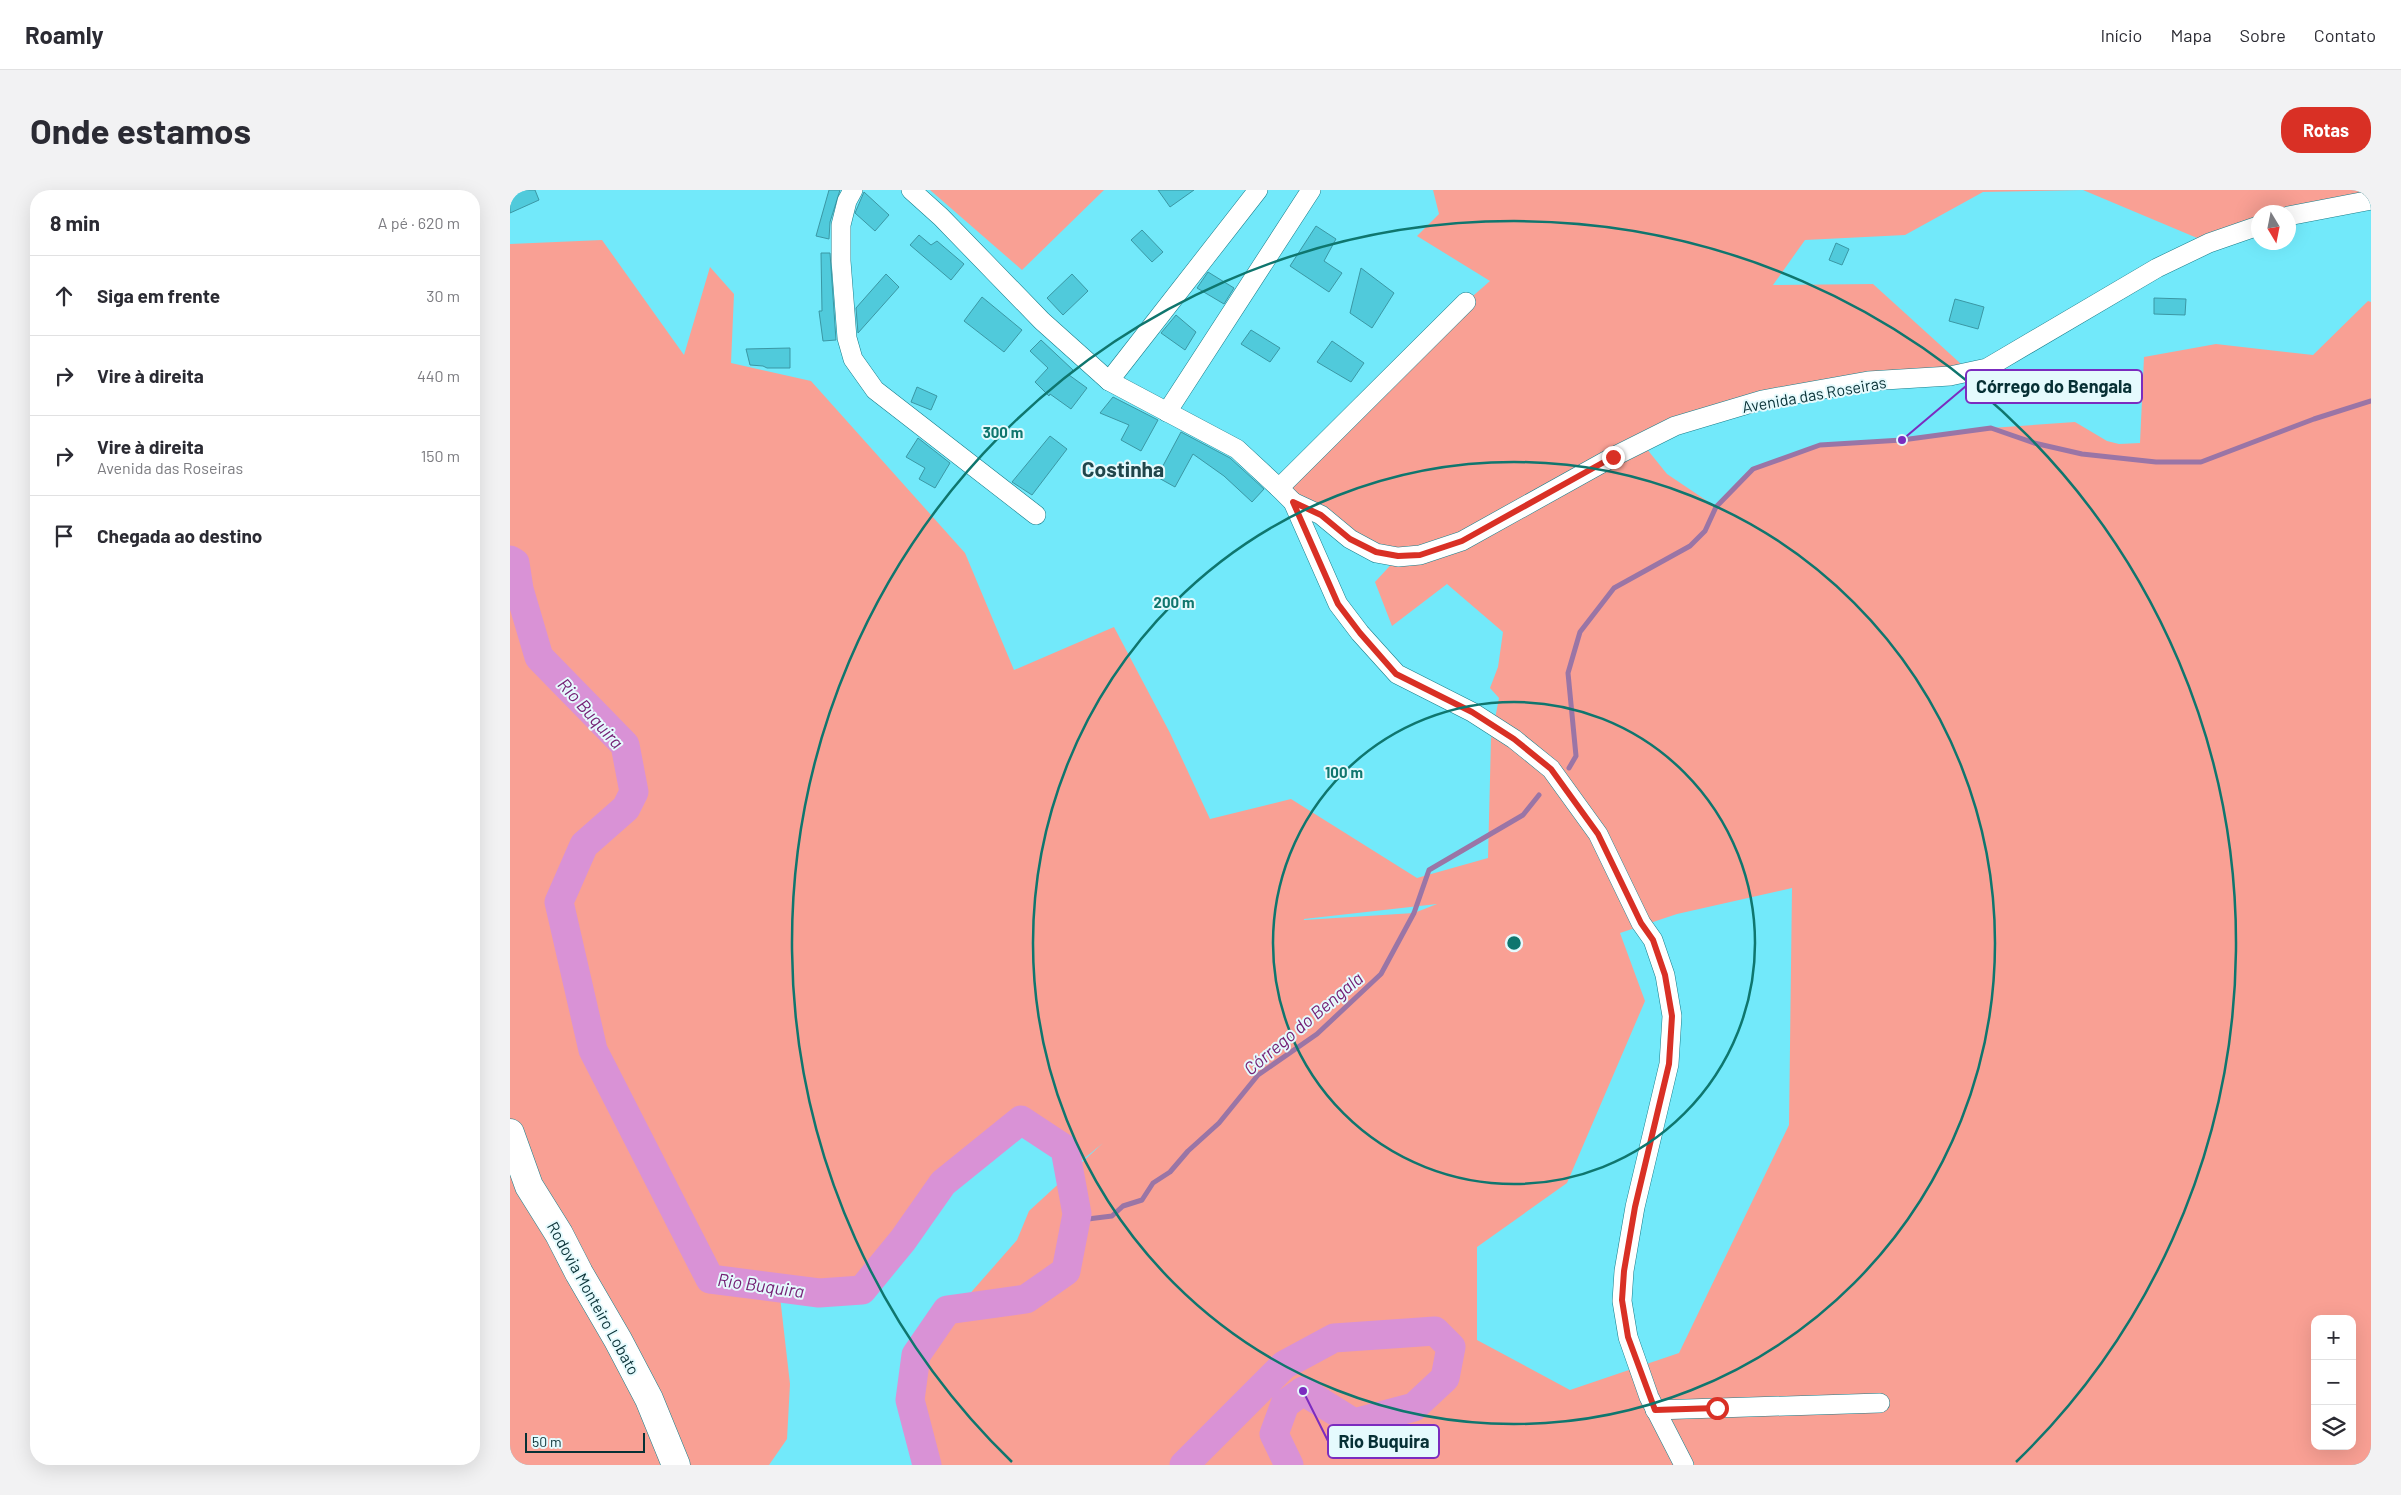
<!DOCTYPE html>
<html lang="pt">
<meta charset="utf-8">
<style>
:root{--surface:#fff;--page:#f2f2f3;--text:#2b2b33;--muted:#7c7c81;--line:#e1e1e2;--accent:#d93025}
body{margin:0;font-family:Barlow,sans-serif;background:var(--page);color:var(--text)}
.controls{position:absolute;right:15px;bottom:15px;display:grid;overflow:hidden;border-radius:10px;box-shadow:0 5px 20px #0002}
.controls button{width:45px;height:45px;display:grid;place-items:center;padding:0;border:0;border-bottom:1px solid var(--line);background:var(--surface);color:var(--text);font:25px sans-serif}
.compass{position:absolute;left:1741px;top:15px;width:45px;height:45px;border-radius:50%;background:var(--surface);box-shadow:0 5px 20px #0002;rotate:170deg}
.scale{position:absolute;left:15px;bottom:12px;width:120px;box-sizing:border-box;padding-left:5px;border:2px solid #073035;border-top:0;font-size:14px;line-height:18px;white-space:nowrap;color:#073035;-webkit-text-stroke:4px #e5fafd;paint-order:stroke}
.stop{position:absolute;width:15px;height:15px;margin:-11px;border:4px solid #d93025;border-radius:50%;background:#fff}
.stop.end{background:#d93025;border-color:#fff;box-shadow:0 1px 5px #0008}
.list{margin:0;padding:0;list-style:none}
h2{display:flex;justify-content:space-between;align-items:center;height:65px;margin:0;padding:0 20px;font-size:21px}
h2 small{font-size:16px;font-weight:400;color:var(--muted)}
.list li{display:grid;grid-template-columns:32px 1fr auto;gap:15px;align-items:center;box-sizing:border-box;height:80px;padding:0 20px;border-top:1px solid var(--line)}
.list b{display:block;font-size:19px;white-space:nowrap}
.list p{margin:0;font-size:16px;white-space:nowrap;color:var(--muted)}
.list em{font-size:16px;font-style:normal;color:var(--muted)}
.icon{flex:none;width:28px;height:28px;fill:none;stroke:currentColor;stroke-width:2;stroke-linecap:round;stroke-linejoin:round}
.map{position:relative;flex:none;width:1861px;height:1275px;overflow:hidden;border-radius:20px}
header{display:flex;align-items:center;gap:30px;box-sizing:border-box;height:70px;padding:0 25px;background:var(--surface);border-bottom:1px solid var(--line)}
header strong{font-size:24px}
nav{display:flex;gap:28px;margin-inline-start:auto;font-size:18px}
.intro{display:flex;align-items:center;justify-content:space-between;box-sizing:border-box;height:120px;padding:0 30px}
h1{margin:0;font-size:35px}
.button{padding:12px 22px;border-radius:20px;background:var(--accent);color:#fff;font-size:18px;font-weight:700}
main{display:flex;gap:30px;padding:0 30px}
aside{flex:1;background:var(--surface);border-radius:20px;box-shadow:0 5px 20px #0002}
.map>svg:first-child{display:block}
.green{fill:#f9a094;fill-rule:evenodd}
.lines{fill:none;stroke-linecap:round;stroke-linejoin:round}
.stream{stroke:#9a75a6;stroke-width:5}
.river{stroke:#d992d6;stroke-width:29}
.building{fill:#50cadb;stroke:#3b97a4}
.minor-casing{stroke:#187d8a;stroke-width:20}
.secondary-casing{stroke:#187d8a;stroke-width:29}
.minor{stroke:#fff;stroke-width:19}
.secondary{stroke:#fff;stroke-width:28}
.route{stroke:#d93025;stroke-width:6}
.ring{fill:none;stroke:#0f766e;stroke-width:2.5}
.labels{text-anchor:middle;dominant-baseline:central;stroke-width:4;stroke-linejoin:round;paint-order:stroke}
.street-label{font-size:16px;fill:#073035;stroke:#e5fafd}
.water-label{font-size:18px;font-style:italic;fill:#752175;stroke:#e5fafd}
.district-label{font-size:21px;font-weight:bold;fill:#20464b;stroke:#e5fafd}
.centre{fill:#0f766e;stroke:#e5fafd;stroke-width:2.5}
.ring-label{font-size:15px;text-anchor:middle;font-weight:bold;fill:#0f766e;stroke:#e5fafd;stroke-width:4;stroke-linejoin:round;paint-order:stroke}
.leader{fill:none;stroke:#7b2cbf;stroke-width:2}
.callout-dot{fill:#7b2cbf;stroke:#e5fafd;stroke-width:2}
.callout{fill:#e5fafd;stroke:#7b2cbf;stroke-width:2}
.callout-label{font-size:18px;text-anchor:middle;font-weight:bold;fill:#073035}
</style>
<header>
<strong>Roamly</strong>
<nav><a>Início</a><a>Mapa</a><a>Sobre</a><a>Contato</a></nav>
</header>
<div class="intro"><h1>Onde estamos</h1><a class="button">Rotas</a></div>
<main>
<aside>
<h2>8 min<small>A pé · 620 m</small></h2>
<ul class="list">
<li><svg class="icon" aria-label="ahead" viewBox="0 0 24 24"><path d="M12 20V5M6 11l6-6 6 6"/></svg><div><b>Siga em frente</b></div><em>30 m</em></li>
<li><svg class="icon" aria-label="right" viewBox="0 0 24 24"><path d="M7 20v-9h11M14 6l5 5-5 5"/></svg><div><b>Vire à direita</b></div><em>440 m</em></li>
<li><svg class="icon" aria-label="right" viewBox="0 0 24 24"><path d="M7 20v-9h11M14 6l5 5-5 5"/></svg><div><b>Vire à direita</b><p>Avenida das Roseiras</p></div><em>150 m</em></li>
<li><svg class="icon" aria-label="arrive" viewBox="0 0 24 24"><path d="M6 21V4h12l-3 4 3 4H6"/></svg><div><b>Chegada ao destino</b></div></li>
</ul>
</aside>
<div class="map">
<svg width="1861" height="1275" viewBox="0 0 1861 1275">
<rect width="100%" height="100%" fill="#72e9fa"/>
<g class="green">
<polygon points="420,0 594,0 512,80"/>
<path d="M 923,0 L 1861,0 L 1861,10 L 1778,22 L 1748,22 L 1748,36 L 1699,53 L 1573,0 L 1473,2 L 1395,45 L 1295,50 L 1263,95 L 1363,94 L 1461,183 L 1252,210 L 1132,253 L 1157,284 L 1206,317 L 1243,279 L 1310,255 L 1392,250 L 1481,238 L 1565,232 L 1597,251 L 1609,254 L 1630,253 L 1634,167 L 1706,154 L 1803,165 L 1858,111 L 1861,112 L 1861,1275 L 417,1275 L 400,1210 L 406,1165 L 507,1050 L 519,1021 L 593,953 L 559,981 L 555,959 L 519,936 L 503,937 L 433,993 L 393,1050 L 352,1100 L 325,1102 L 269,1098 L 280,1194 L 277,1249 L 259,1275 L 0,1275 L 0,54 L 92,50 L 174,165 L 200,77 L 224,104 L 221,173 L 301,191 L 455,363 L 504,480 L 604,437 L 660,543 L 700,629 L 781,609 L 907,688 L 978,668 L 981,549 L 989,508 L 980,498 L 988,477 L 993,442 L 937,394 L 882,436 L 865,392 L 888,367 L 769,298 L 956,112 L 980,91 L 907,46 L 929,24 ZM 1282,698 L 1279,935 L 1169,1163 L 1060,1200 L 967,1150 L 967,1057 L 1057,993 L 1135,811 L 1110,743 L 1167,724 ZM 927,714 L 904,723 L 794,730 L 794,729 ZM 1805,1129 L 1842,1129 L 1842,1256 L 1805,1256 Z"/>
</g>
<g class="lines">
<g class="stream">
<polyline points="1059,578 1066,566 1058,483 1070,442 1104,398 1180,356 1195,341 1206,317 1243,279 1310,255 1392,250 1481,238 1524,253 1572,264 1646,272 1691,272 1804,229 1861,211"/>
<polyline points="567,1024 578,1029 602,1026 613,1016 632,1010 643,993 660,982 678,961 709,933 748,885 807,844 871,784 904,723 919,680 1013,625 1029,605"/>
</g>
<g class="river">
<polyline points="0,370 5,373 9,399 29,467 115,555 124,602 116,618 74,655 49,712 83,860 200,1089 309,1103 352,1100 393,1050 433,993 511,930 555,959 567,1024 556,1081 516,1109 437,1120 406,1165 400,1210 417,1275"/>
<polyline points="674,1275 774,1175 824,1148 925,1141 941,1157 935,1188 904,1217 844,1233 793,1201 775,1214 764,1244 779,1275"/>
</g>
</g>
<g class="building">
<polygon points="0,0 25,0 29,10 0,23"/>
<polygon points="319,0 330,0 320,32 319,49 306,46"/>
<polygon points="648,0 684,0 660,17"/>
<polygon points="354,2 379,25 365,41 345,23"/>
<polygon points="806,36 826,49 814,71 832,83 819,102 780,76"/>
<polygon points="632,40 653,62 642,72 621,50"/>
<polygon points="409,45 421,55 427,51 454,74 441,90 400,55"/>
<polygon points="1326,53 1339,59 1332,75 1319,70"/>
<polygon points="311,63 320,63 326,150 313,151 309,121 312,121"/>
<polygon points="851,78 884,103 862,138 840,123"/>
<polygon points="698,82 724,98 714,114 687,98"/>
<polygon points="376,84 389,97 348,143 346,118"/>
<polygon points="562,84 578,101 553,125 537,108"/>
<polygon points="472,107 512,140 494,162 454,131"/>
<polygon points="1644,108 1676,109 1675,125 1644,124"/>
<polygon points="1445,109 1474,117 1468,139 1439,131"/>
<polygon points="666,125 686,142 675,160 651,143"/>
<polygon points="741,140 770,158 760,172 731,154"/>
<polygon points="531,150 563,180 559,185 577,198 561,219 540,204 539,206 525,192 538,178 520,161"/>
<polygon points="822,151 854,173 841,192 807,172"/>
<polygon points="280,158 280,178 257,178 253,176 240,175 236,159"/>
<polygon points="407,197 427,206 421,220 401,212"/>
<polygon points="603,207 648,230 631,261 611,250 619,235 590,223"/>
<polygon points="671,242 720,268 754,299 742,312 714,286 683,264 665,297 647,287"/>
<polygon points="540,246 557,259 522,305 502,292"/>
<polygon points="408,248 440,273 425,298 409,289 415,278 396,267"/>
</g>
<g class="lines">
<g class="minor-casing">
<g id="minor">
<polyline points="343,0 337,11 331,35 331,71 337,148 343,169 365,200 526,325"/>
<polyline points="401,0 431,27 532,131 599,191 727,259 769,298 783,312 828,414 850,443 887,484 962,522 1004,549 1041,579 1088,644 1131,733 1143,750 1155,785 1162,826 1159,874 1125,1017 1114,1081 1112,1111 1118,1147 1139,1207 1174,1275"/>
<polyline points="1778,26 1861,10"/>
<polyline points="599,191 748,0"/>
<polyline points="657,222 801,0"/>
<polyline points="769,298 956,112"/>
<polyline points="783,312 811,325 840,349 866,363 888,367 910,365 952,351 1103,267 1165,236 1252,210 1358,191 1440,186 1477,178 1647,78 1699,53 1748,36"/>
<polyline points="1145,1220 1370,1213"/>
</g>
</g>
<g class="secondary-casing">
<polyline id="secondary" points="0,943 19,996 49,1044 69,1083 108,1150 139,1209 166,1275"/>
</g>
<use href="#minor" class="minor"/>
<use href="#secondary" class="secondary"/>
</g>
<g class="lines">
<polyline class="route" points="1103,267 952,351 910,365 888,366 866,362 840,349 811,325 783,312 828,414 850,443 886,484 962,522 1004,549 1041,579 1088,644 1131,733 1143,750 1155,785 1162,826 1159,874 1125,1017 1114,1081 1112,1110 1118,1147 1145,1220 1207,1218"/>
</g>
<g class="ring">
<circle cx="1004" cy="753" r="241"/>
<circle cx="1004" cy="753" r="481"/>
<path d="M502 1272A722 722 0 1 1 1506 1272"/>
</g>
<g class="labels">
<g class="street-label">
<text transform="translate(1304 204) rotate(-10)">Avenida das Roseiras</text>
<text transform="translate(84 1108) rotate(61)">Rodovia Monteiro Lobato</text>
</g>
<g class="water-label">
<text transform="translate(81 523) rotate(48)">Rio Buquira</text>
<text transform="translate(793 833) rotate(-40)">Córrego do Bengala</text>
<text transform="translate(251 1095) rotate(8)">Rio Buquira</text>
</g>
<g class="district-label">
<text x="613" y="278">Costinha</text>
</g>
</g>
<circle cx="1004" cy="753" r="8" class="centre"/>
<g class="ring-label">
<text x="493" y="248">300 m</text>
<text x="664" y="418">200 m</text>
<text x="834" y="588">100 m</text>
</g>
<path class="leader" d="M1392 250L1456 196M793 1201L818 1251"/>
<g class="callout-dot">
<circle cx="1392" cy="250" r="5"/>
<circle cx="793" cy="1201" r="5"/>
</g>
<g class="callout">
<rect x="1456" y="180" width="176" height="33" rx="5"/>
<rect x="818" y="1235" width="111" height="33" rx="5"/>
</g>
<g class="callout-label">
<text x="1544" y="203">Córrego do Bengala</text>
<text x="874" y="1258">Rio Buquira</text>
</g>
</svg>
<div class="controls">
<button>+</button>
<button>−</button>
<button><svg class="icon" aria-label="layers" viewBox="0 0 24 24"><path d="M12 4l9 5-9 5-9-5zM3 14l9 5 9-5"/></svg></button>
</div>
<svg class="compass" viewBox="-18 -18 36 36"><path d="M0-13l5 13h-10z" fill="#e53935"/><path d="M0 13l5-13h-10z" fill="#7c7c81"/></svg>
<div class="scale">50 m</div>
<div class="stop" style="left:1207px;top:1218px"></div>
<div class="stop end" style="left:1103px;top:267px"></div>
</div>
</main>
